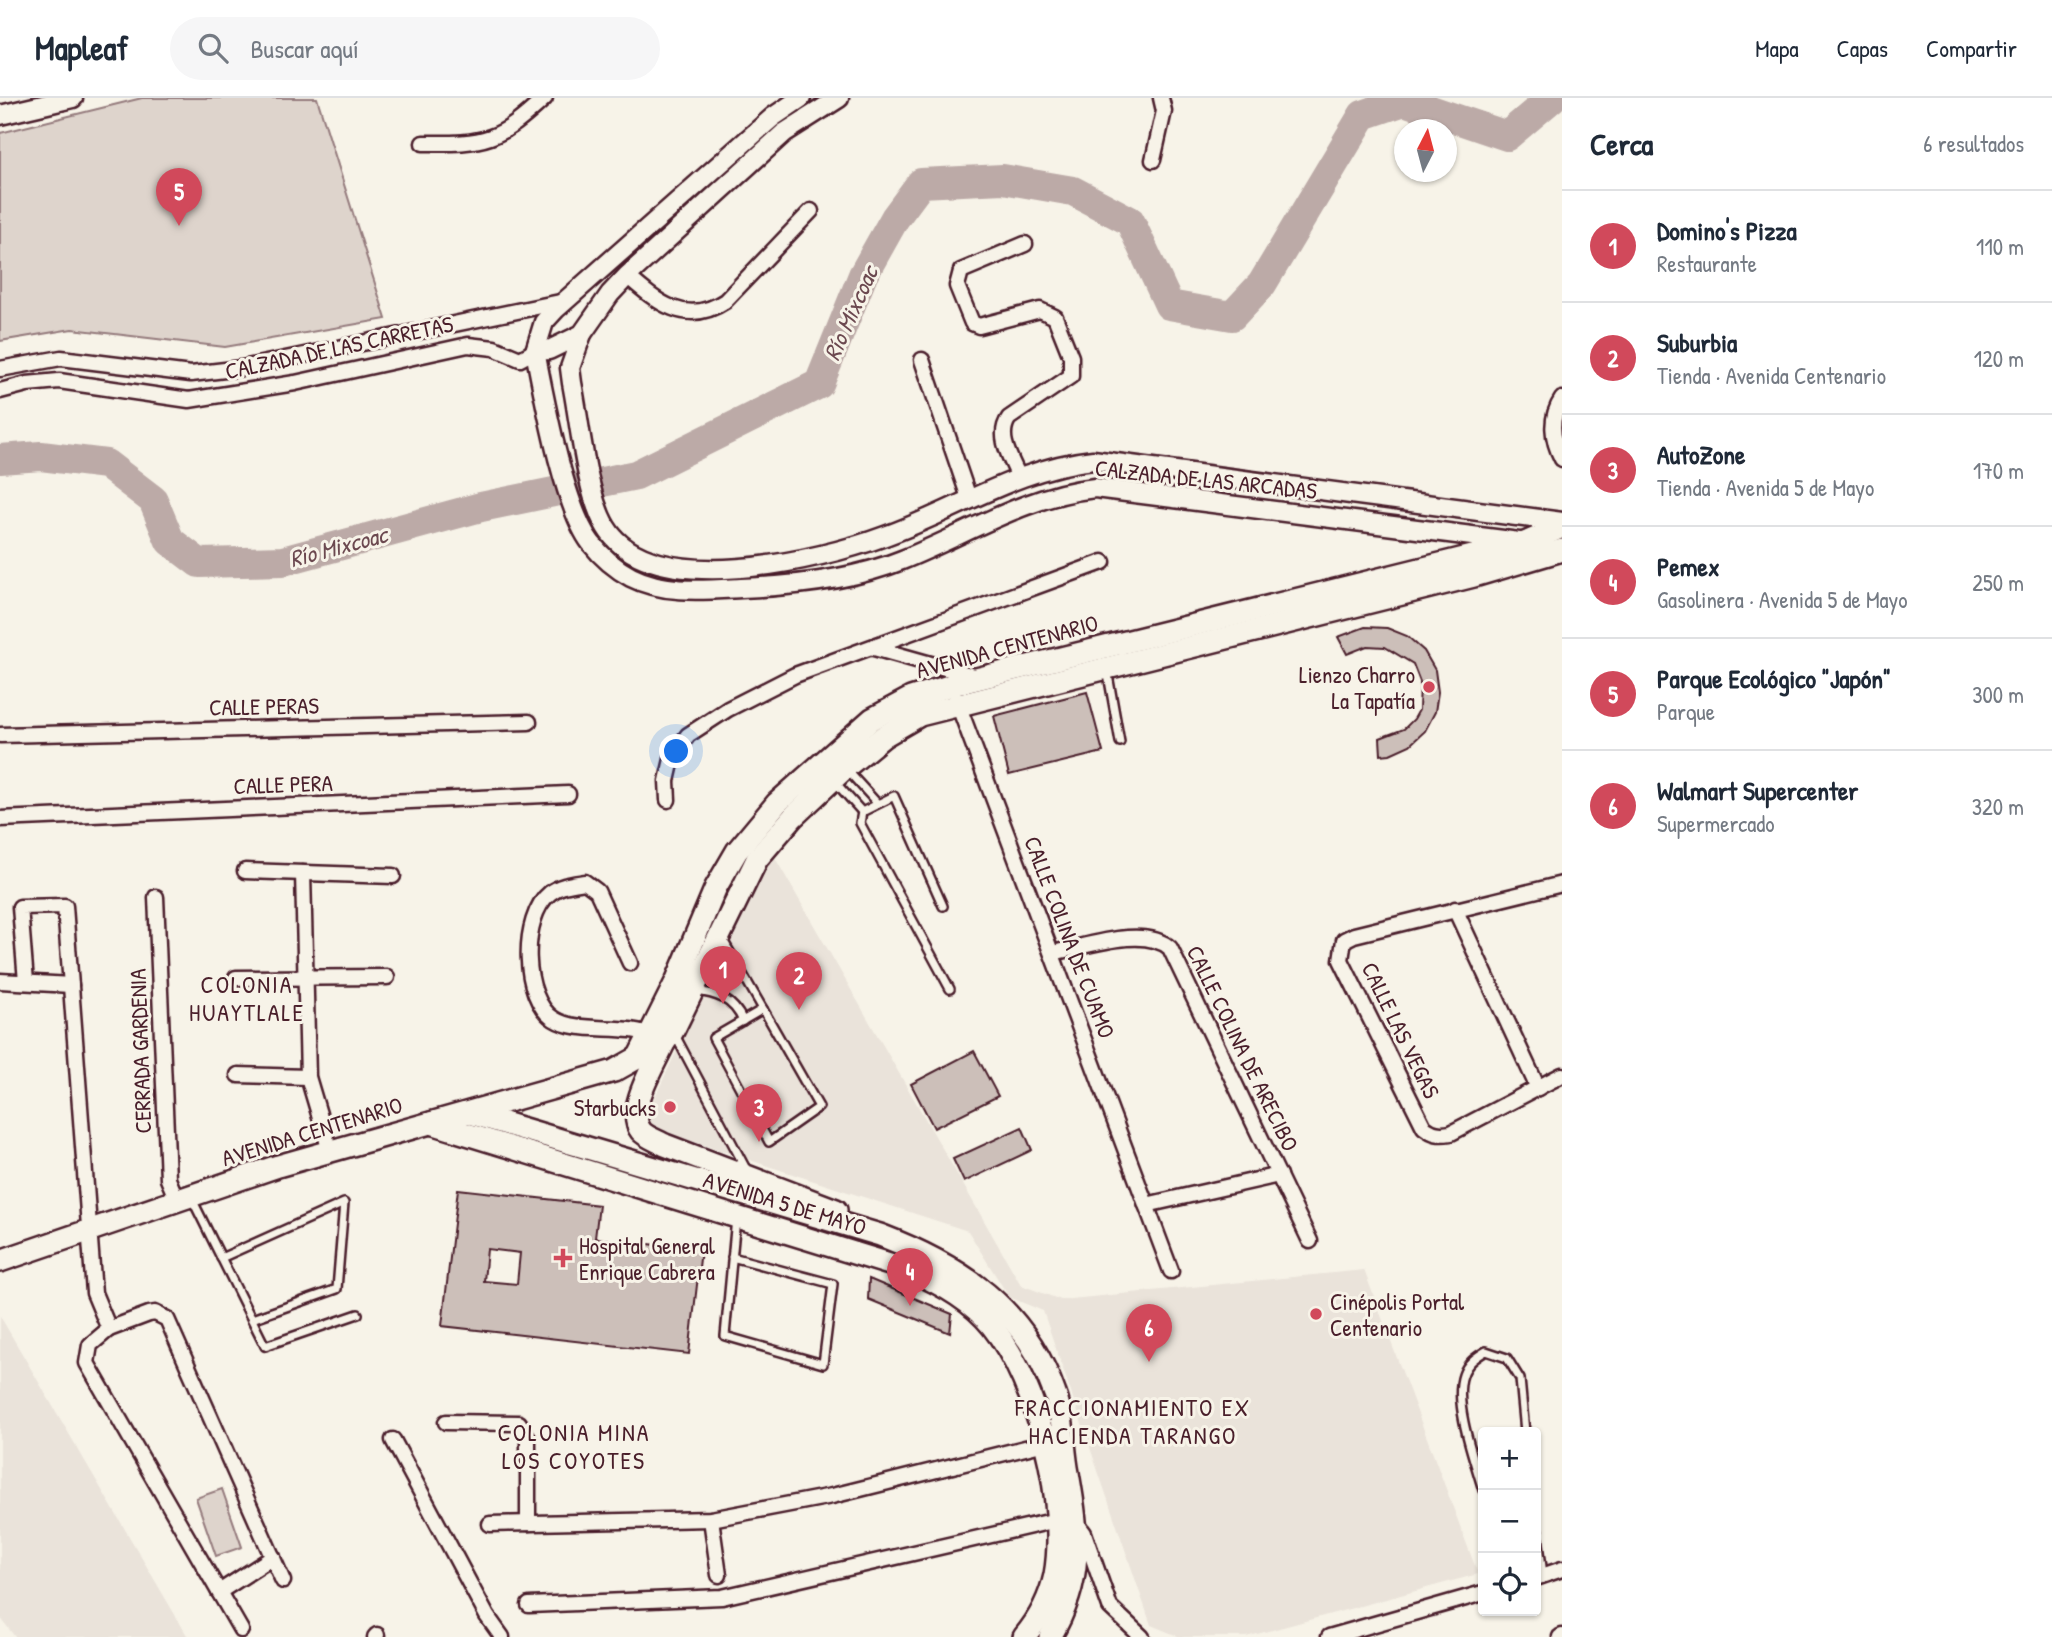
<!DOCTYPE html>
<html lang="es">
<meta charset="utf-8">
<style>
:root{--surface:#fff;--page:#f6f6f7;--text:#1f2937;--muted:#747a83;--line:#e0e1e3;--accent:#d1495b}
body{margin:0;font-family:"Patrick Hand",sans-serif;background:var(--page);color:var(--text)}
.controls{position:absolute;right:21px;bottom:21px;display:grid;overflow:hidden;border-radius:7px;box-shadow:0 2px 5px #0004}
.controls button{width:63px;height:63px;display:grid;place-items:center;padding:0;border:0;border-bottom:2px solid var(--line);background:var(--surface);color:var(--text);font:35px sans-serif}
.compass{position:absolute;left:1394px;top:21px;width:63px;height:63px;border-radius:50%;background:var(--surface);box-shadow:0 2px 5px #0004;rotate:6deg}
.you{position:absolute;left:677px;top:654px;width:24px;height:24px;margin:-18px;border:5px solid #fff;border-radius:50%;background:#1a73e8;box-shadow:0 0 0 10px #1a73e833}
.badge{display:grid;place-items:center;width:46px;height:46px;border-radius:50%;background:var(--accent);color:#fff;font-size:23px;font-weight:700}
.pin{position:absolute;translate:-50% -58px;filter:drop-shadow(0 2px 4px #0008)}
.pin::after{content:'';position:absolute;top:37px;width:24px;height:21px;background:inherit;clip-path:polygon(0 0,100% 0,50% 100%)}
.list{margin:0;padding:0;list-style:none}
h2{display:flex;justify-content:space-between;align-items:center;height:91px;margin:0;padding:0 28px;font-size:30px}
h2 small{font-size:23px;font-weight:400;color:var(--muted)}
.list li{display:grid;grid-template-columns:46px 1fr auto;gap:21px;align-items:center;box-sizing:border-box;height:112px;padding:0 28px;border-top:2px solid var(--line)}
.list b{display:block;font-size:26px;white-space:nowrap}
.list p{margin:0;font-size:23px;white-space:nowrap;color:var(--muted)}
.list em{font-size:23px;font-style:normal;color:var(--muted)}
.icon{flex:none;width:38px;height:38px;fill:none;stroke:currentColor;stroke-width:2;stroke-linecap:round;stroke-linejoin:round}
.map{position:relative;flex:none;width:1562px;height:1539px;overflow:hidden}
header{display:flex;align-items:center;gap:42px;box-sizing:border-box;height:98px;padding:0 35px;background:var(--surface);border-bottom:2px solid var(--line)}
header strong{font-size:33px}
nav{display:flex;gap:38px;margin-inline-start:auto;font-size:24px}
.search{width:490px;height:63px;background:var(--page);display:flex;align-items:center;gap:18px;box-sizing:border-box;padding:0 24px;border-radius:38px;color:var(--muted);font-size:26px}
main{display:flex}
aside{flex:1;background:var(--surface)}
.map>svg:first-child{display:block}
.built{fill:#eae3da}
.green{fill:#ded4cc;stroke:#947a7c;stroke-width:2}
.lines{fill:none;stroke-linecap:round;stroke-linejoin:round}
.river{stroke:#bcaaa7;stroke-width:30}
.building{fill:#ccbfb9;stroke:#4a1f2b;stroke-width:2;fill-rule:evenodd}
.service-casing{stroke:#4a1f2b;stroke-width:12}
.minor-casing{stroke:#4a1f2b;stroke-width:19}
.tertiary-casing{stroke:#4a1f2b;stroke-width:23}
.secondary-casing{stroke:#4a1f2b;stroke-width:26}
.service{stroke:#f7f3e8;stroke-width:7}
.minor{stroke:#f7f3e8;stroke-width:14}
.tertiary{stroke:#f7f3e8;stroke-width:18}
.secondary{stroke:#f7f3e8;stroke-width:21}
.poi-dot{fill:#d1495b;stroke:#f7f3e8;stroke-width:2.5}
.labels{text-anchor:middle;dominant-baseline:central;stroke-width:6;stroke-linejoin:round;paint-order:stroke}
.street-label{font-size:23px;fill:#4a1f2b;stroke:#f7f3e8}
.poi-label{font-size:23px;fill:#4a1f2b;stroke:#f7f3e8;text-anchor:end}
.water-label{font-size:24px;font-style:italic;fill:#6c4950;stroke:#f7f3e8}
.neighbourhood-label{font-size:24px;letter-spacing:2px;fill:#4a1f2b;stroke:#f7f3e8}
</style>
<header>
<strong>Mapleaf</strong>
<div class="search"><svg class="icon" aria-label="search" viewBox="0 0 24 24"><circle cx="10" cy="10" r="6"/><path d="M15 15l6 6"/></svg>Buscar aquí</div>
<nav><a>Mapa</a><a>Capas</a><a>Compartir</a></nav>
</header>
<main>
<div class="map">
<svg width="1562" height="1539" viewBox="0 0 1562 1539">
<rect width="100%" height="100%" fill="#f7f3e8"/>
<filter id="ink" filterUnits="userSpaceOnUse"><feTurbulence type="fractalNoise" baseFrequency=".0143" numOctaves="2"/><feDisplacementMap in="SourceGraphic" scale="14" xChannelSelector="R" yChannelSelector="G"/><feConvolveMatrix kernelMatrix="1 2 1 2 8 2 1 2 1" color-interpolation-filters="sRGB"/></filter>
<g filter="url(#ink)">
<g class="built">
<polygon points="774,758 1021,1187 1061,1202 1364,1172 1478,1476 1246,1539 1180,1539 1151,1527 1043,1213 1009,1199 968,1133 651,1030 648,1019 654,1001 719,863"/>
<polygon points="0,1218 188,1539 15,1539 0,1519"/>
</g>
<g class="green">
<polygon points="142,0 317,0 386,221 225,249 72,231 0,243 0,35"/>
<polygon points="222,1391 242,1449 216,1458 196,1400"/>
</g>
<g class="lines">
<polyline class="river" points="0,361 41,358 106,366 153,402 170,443 199,465 283,463 481,409 636,377 819,286 863,177 895,120 921,85 1003,81 1073,93 1130,123 1169,207 1232,218 1262,186 1363,17 1404,3 1507,38 1552,0"/>
</g>
<g class="building">
<polygon points="1365,529 1387,530 1407,538 1424,553 1435,572 1438,594 1435,614 1425,633 1410,647 1390,656 1381,657 1380,640 1404,631 1414,621 1419,612 1420,584 1413,566 1385,549 1367,548 1347,556 1338,539"/>
<polygon points="1087,594 1103,654 1009,677 994,618"/>
<polygon points="974,953 998,998 934,1030 911,986"/>
<polygon points="1022,1029 1032,1052 964,1084 953,1061"/>
<path d="M 458,1091 L 599,1107 L 595,1140 L 701,1152 L 689,1256 L 442,1228 ZM 487,1151 L 520,1155 L 517,1186 L 484,1183 Z"/>
<polygon points="869,1181 952,1216 950,1235 868,1201"/>
</g>
<g class="lines">
<g class="service-casing">
<g id="service">
<polyline points="1107,571 1120,644"/>
<polyline points="847,672 877,705"/>
<polyline points="835,684 862,714"/>
<polyline points="943,808 894,698 862,714 860,725 950,891"/>
<polyline points="723,842 763,911"/>
<path d="M 694,893 C 717,895 733,901 743,923"/>
<polygon points="763,911 819,1009 769,1044 713,940"/>
<polyline points="675,937 746,1071"/>
<polyline points="191,1099 265,1248 358,1216"/>
<polyline points="732,1159 833,1186 823,1266 725,1238 736,1120"/>
<polyline points="221,1160 344,1105 337,1191 252,1221"/>
<path d="M 1483,1392 C 1475,1364 1453,1305 1463,1277 C 1467,1265 1476,1259 1486,1253 L 1507,1260 L 1520,1281 L 1525,1334"/>
<polyline points="1536,1422 1543,1477"/>
</g>
</g>
<g class="minor-casing">
<g id="minor">
<path d="M 423,45 C 486,46 499,43 545,0"/>
<polyline points="1153,62 1164,13 1161,0"/>
<path d="M 627,178 C 657,204 686,229 725,203 L 811,113"/>
<polyline points="922,262 969,400"/>
<polyline points="0,271 61,260 191,276 242,270 565,203"/>
<polyline points="0,293 27,286 59,283 189,302 295,285 468,247 494,250 520,261 535,253"/>
<path d="M 1562,301 C 1549,320 1552,342 1562,361"/>
<path d="M 1019,379 C 1011,361 996,338 1009,320 L 1071,278 L 1071,259 L 1055,219 L 1040,212 L 979,228 L 972,225 L 957,188 L 961,173 L 1025,146"/>
<polyline points="874,550 977,579"/>
<polyline points="956,601 1171,1173"/>
<polyline points="0,637 529,624"/>
<polyline points="668,702 667,683 673,657 688,637 728,611 795,577 1103,464"/>
<polyline points="0,721 568,696"/>
<polyline points="245,773 393,778"/>
<polyline points="303,775 308,979 330,1053"/>
<path d="M 1562,786 L 1354,837 L 1344,842 L 1341,862 L 1424,1029 C 1433,1036 1439,1037 1451,1035 L 1562,977"/>
<polyline points="156,799 168,1081 177,1102"/>
<polyline points="1455,811 1538,990"/>
<path d="M 1052,855 C 1085,849 1144,827 1170,850 L 1310,1143"/>
<path d="M 630,865 L 597,793 L 585,784 C 573,786 560,787 550,795 C 520,819 522,901 554,921 C 579,937 628,924 654,939"/>
<polyline points="236,880 387,879"/>
<polyline points="0,883 71,887"/>
<polyline points="26,884 20,809 65,808 94,1195 109,1231 149,1216 155,1215 167,1221 283,1483"/>
<polyline points="238,977 308,979"/>
<polyline points="1146,1107 1279,1077"/>
<polyline points="109,1231 90,1247 87,1265 241,1532"/>
<polyline points="446,1324 519,1325 528,1340 528,1425"/>
<polyline points="393,1342 487,1518 502,1539"/>
<polyline points="711,1421 719,1477"/>
<polyline points="490,1426 711,1421 832,1398 1053,1343"/>
<polyline points="1536,1480 1562,1471"/>
<polyline points="219,1494 273,1459"/>
<polyline points="529,1507 722,1499 1057,1422 1078,1427 1084,1435 1110,1509 1142,1539"/>
<polyline points="375,1539 377,1537"/>
<polyline points="1329,1539 1483,1495"/>
<polyline points="1560,1539 1562,1538"/>
</g>
</g>
<g class="tertiary-casing">
<g id="tertiary">
<path d="M 801,0 L 773,19 L 556,211 L 544,224 L 535,253 C 544,299 564,410 591,445 C 602,459 616,471 631,479 C 664,496 705,492 741,490 C 794,488 853,482 902,462 C 965,437 1027,397 1095,390 L 1519,444"/>
<polyline points="0,17 73,0"/>
<path d="M 582,236 L 570,270 L 572,285 C 580,325 586,396 606,429 C 650,503 821,462 885,438 C 956,413 1017,370 1093,362 L 1562,424"/>
<polyline points="535,253 549,252 582,236 610,196 627,178 784,35 839,0"/>
</g>
</g>
<g class="secondary-casing">
<g id="secondary">
<path d="M 664,945 C 655,966 625,1013 641,1033 C 646,1039 658,1043 665,1047 L 836,1112"/>
<polyline points="639,958 676,884 716,789 737,753 777,705 872,621 911,600 952,587 1525,445 1562,429"/>
<path d="M 470,1015 L 880,1137 C 961,1168 1025,1210 1055,1296 C 1064,1319 1063,1350 1068,1375 C 1079,1437 1084,1482 1050,1539"/>
<path d="M 431,1025 L 909,1172 C 938,1184 972,1203 992,1228 C 1038,1285 1068,1406 1055,1477 C 1050,1500 1039,1521 1024,1539"/>
<polyline points="0,1163 278,1068 614,973 664,945 673,933 757,761 793,719 845,670 884,638 920,617 1474,478 1562,452"/>
</g>
</g>
<use href="#service" class="service"/>
<use href="#minor" class="minor"/>
<use href="#tertiary" class="tertiary"/>
<use href="#secondary" class="secondary"/>
</g>
</g>
<g class="poi-dot">
<circle cx="1429" cy="589" r="7"/>
<circle cx="670" cy="1009" r="7"/>
<path d="M559.5 1149.5h7v7h7v7h-7v7h-7v-7h-7v-7h7z"/>
<circle cx="1316" cy="1216" r="7"/>
</g>
<g class="labels">
<g class="street-label">
<text transform="translate(339 249) rotate(-12)">CALZADA DE LAS CARRETAS</text>
<text transform="translate(1206 381) rotate(6)">CALZADA DE LAS ARCADAS</text>
<text transform="translate(1007 548) rotate(-15)">AVENIDA CENTENARIO</text>
<text transform="translate(264 608) rotate(-1)">CALLE PERAS</text>
<text transform="translate(283 686) rotate(-2)">CALLE PERA</text>
<text transform="translate(1070 839) rotate(69)">CALLE COLINA DE CUAMO</text>
<text transform="translate(1401 932) rotate(64)">CALLE LAS VEGAS</text>
<text transform="translate(1243 950) rotate(64)">CALLE COLINA DE ARECIBO</text>
<text transform="translate(140 953) rotate(-92)">CERRADA GARDENIA</text>
<text transform="translate(312 1033) rotate(-17)">AVENIDA CENTENARIO</text>
<text transform="translate(785 1105) rotate(17)">AVENIDA 5 DE MAYO</text>
</g>
<g class="poi-label">
<text x="1415" y="576">Lienzo Charro<tspan x="1415" dy="26">La Tapatía</tspan></text>
<text x="656" y="1009">Starbucks</text>
<text x="579" y="1147" text-anchor="start">Hospital General<tspan x="579" dy="26">Enrique Cabrera</tspan></text>
<text x="1330" y="1203" text-anchor="start">Cinépolis Portal<tspan x="1330" dy="26">Centenario</tspan></text>
</g>
<g class="water-label">
<text transform="translate(850 215) rotate(-66)">Río Mixcoac</text>
<text transform="translate(338 448) rotate(-15)">Río Mixcoac</text>
</g>
<g class="neighbourhood-label">
<text x="247" y="886">COLONIA<tspan x="247" dy="28">HUAYTLALE</tspan></text>
<text x="1133" y="1309">FRACCIONAMIENTO EX<tspan x="1133" dy="28">HACIENDA TARANGO</tspan></text>
<text x="574" y="1334">COLONIA MINA<tspan x="574" dy="28">LOS COYOTES</tspan></text>
</g>
</g>
</svg>
<div class="controls">
<button>+</button>
<button>−</button>
<button><svg class="icon" aria-label="locate" viewBox="0 0 24 24"><circle cx="12" cy="12" r="6"/><path d="M12 2v4M12 18v4M2 12h4M18 12h4"/></svg></button>
</div>
<svg class="compass" viewBox="-18 -18 36 36"><path d="M0-13l5 13h-10z" fill="#e53935"/><path d="M0 13l5-13h-10z" fill="#747a83"/></svg>
<div class="you"></div>
<div class="pin badge" style="left:723px;top:906px">1</div>
<div class="pin badge" style="left:799px;top:912px">2</div>
<div class="pin badge" style="left:759px;top:1044px">3</div>
<div class="pin badge" style="left:910px;top:1208px">4</div>
<div class="pin badge" style="left:179px;top:128px">5</div>
<div class="pin badge" style="left:1149px;top:1264px">6</div>
</div>
<aside>
<h2>Cerca<small>6 resultados</small></h2>
<ul class="list">
<li><span class="badge">1</span><div><b>Domino's Pizza</b><p>Restaurante</p></div><em>110 m</em></li>
<li><span class="badge">2</span><div><b>Suburbia</b><p>Tienda · Avenida Centenario</p></div><em>120 m</em></li>
<li><span class="badge">3</span><div><b>AutoZone</b><p>Tienda · Avenida 5 de Mayo</p></div><em>170 m</em></li>
<li><span class="badge">4</span><div><b>Pemex</b><p>Gasolinera · Avenida 5 de Mayo</p></div><em>250 m</em></li>
<li><span class="badge">5</span><div><b>Parque Ecológico &quot;Japón&quot;</b><p>Parque</p></div><em>300 m</em></li>
<li><span class="badge">6</span><div><b>Walmart Supercenter</b><p>Supermercado</p></div><em>320 m</em></li>
</ul>
</aside>
</main>
